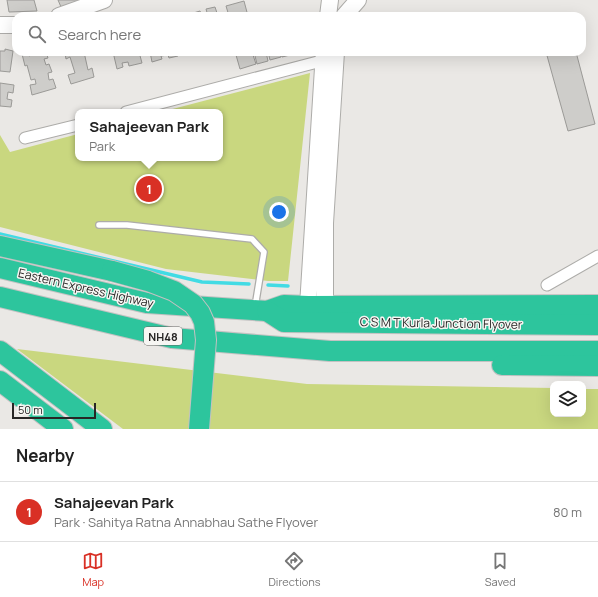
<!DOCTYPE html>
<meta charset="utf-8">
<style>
:root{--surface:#fff;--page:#f2f2f2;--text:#222;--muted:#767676;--line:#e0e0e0;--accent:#d93025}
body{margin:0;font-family:Manrope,sans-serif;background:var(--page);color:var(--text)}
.controls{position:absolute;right:12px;bottom:12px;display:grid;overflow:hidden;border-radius:8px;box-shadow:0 4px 16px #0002}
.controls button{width:36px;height:36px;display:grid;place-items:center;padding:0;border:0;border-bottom:1px solid var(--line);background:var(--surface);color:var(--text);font:20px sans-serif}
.scale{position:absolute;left:12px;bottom:10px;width:84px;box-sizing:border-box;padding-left:4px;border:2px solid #272625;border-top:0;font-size:11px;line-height:14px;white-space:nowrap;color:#272625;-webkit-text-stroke:3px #f7f6f3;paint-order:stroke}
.you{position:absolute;left:279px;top:212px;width:14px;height:14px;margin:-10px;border:3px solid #fff;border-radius:50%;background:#1a73e8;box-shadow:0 0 0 6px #1a73e833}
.badge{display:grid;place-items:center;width:26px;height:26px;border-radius:50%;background:var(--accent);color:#fff;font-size:13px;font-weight:700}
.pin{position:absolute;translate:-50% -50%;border:2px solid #fff;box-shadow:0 1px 4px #0006}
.popup{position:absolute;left:75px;top:109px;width:148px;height:52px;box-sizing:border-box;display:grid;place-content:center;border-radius:8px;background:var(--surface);filter:drop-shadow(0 1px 3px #0005);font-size:13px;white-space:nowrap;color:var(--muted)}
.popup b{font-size:15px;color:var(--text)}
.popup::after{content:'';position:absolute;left:50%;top:100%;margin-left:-8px;border:8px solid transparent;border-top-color:var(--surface)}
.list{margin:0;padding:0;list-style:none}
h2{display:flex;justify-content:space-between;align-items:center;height:52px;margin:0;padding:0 16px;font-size:17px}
h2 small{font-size:13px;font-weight:400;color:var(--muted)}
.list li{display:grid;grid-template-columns:26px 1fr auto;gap:12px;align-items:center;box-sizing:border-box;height:60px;padding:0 16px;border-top:1px solid var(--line)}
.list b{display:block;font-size:15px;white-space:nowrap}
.list p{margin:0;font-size:13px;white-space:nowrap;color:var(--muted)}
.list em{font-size:13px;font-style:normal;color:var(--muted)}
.icon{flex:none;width:22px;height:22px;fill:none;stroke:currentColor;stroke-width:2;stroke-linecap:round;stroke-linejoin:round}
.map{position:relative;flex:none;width:598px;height:429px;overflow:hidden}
.search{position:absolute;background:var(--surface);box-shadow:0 4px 16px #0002;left:12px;right:12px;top:12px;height:44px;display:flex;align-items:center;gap:10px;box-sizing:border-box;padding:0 14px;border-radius:12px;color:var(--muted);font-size:15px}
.sheet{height:112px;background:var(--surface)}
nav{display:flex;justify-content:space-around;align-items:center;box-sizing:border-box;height:56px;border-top:1px solid var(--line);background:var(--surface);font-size:11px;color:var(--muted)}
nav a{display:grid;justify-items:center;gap:2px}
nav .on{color:var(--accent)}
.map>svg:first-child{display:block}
.green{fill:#c9d77f}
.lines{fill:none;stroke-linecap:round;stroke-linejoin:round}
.stream{stroke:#42dbe4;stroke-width:3.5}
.building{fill:#cecdca;stroke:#9b9a97}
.lane-casing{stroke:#adaca9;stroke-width:8}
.street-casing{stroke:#adaca9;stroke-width:13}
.secondary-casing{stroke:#adaca9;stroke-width:18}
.highway-casing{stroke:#c3c2c2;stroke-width:22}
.lane{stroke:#fff;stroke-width:5.5}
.street{stroke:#fff;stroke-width:11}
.secondary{stroke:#fff;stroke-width:16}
.highway{stroke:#2dc59d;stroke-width:20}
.highway-bridge-casing{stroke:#c3c2c2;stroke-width:22;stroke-linecap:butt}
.highway-bridge{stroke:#2dc59d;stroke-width:20}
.labels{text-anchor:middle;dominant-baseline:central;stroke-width:3;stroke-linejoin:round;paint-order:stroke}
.shield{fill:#f7f6f3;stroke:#656463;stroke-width:1}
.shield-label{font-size:11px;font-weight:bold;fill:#272625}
.street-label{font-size:12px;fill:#272625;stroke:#f7f6f3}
</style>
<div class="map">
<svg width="598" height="429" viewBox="0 0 598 429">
<rect width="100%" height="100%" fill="#eae8e5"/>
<g class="green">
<polygon points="310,73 288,281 268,281 166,269 0,227 0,135 10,152 78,134 78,158 220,158 220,112 161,112"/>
<polygon points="17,349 307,384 553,388 553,414 583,414 583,389 598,389 598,429 123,429"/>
</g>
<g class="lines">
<g class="stream">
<polyline points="0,234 202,282 249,284"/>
<polyline points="268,285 288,286"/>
</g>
</g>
<g class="building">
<polygon points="7,0 34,0 37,11 9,12"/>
<polygon points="58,0 77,0 78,1 61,7"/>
<polygon points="244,1 248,16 229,16 226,6"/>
<polygon points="215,7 218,16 208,16 206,9"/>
<polygon points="200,11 202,16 190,16 190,14"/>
<polygon points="5,49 13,51 10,72 0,71 0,51 5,51"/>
<polygon points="38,52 46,52 48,58 44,59 46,65 49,64 52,72 48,73 49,80 53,79 56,88 32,95 30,85 36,84 35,79 31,80 27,65 25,66 22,54 28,53 29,56 38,53"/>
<polygon points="62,52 84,52 88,70 92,68 94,77 71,84 68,75 75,73 70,57 66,59 65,53 62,54"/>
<polygon points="113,52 139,52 142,63 129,66 128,62 122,63 123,67 117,69"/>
<polygon points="150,52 177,52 178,56 169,58 168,55 161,56 162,59 152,62"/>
<polygon points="246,52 252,52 256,64 240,69 236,55"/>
<polygon points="254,52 266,52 268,61 257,64"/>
<polygon points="268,52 280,52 281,57 270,60"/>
<polygon points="281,52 293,52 294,54 282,57"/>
<polygon points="546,52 576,52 595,124 568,131"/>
<polygon points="0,83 14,85 13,93 8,92 7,99 12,100 11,107 0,106"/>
</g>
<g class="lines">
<g class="lane-casing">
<polyline id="lane" points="99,225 127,225 252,239 264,252 255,307"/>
</g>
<g class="street-casing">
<g id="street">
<polyline points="126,112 329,59"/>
<polyline points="25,138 78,125"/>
<polyline points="547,285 598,256"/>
</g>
</g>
<g class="secondary-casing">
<g id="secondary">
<polyline points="59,16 104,0"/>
<polyline points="328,16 330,0"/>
<polyline points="344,16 358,0"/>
<polyline points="0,25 16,25"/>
<polyline points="308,306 324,52"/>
<polyline points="325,306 325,223 336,52"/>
</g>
</g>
<g class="highway-casing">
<g id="highway">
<polyline points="0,246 112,271"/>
<polyline points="0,268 147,303 267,311 284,305 308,306 598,305"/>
<polyline points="0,297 172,338 330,351 598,351"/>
<polyline points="267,311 284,322 598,325"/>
<polyline points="0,351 102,429"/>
<polyline points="502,365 598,366"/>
<polyline points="0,381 63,429"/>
</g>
</g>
<use href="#lane" class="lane"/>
<use href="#street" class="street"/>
<use href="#secondary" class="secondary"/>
<use href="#highway" class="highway"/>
<g class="highway-bridge-casing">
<polyline id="highway-bridge" points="112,271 148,281 174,291 193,304 200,313 204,322 206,340 199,429"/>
</g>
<use href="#highway-bridge" class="highway-bridge"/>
</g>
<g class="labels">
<rect class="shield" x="144" y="327" width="38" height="18" rx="3"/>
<g class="shield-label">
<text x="163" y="336">NH48</text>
</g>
<g class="street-label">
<text transform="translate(86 288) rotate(13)">Eastern Express Highway</text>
<text transform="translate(441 323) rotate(1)">C S M T Kurla Junction Flyover</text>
</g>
</g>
</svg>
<div class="controls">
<button><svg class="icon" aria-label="layers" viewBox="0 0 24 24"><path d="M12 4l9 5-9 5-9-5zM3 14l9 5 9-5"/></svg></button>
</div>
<div class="scale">50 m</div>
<div class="you"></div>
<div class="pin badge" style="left:149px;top:189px">1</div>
<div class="popup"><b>Sahajeevan Park</b>Park</div>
<div class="search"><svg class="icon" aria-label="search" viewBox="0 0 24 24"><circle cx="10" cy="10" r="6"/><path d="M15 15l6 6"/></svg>Search here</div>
</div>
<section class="sheet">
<h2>Nearby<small></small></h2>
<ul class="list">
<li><span class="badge">1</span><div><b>Sahajeevan Park</b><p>Park · Sahitya Ratna Annabhau Sathe Flyover</p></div><em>80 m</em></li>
</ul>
</section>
<nav>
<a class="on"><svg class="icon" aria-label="map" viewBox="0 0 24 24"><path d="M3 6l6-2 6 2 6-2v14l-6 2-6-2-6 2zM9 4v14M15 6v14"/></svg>Map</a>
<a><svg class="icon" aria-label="directions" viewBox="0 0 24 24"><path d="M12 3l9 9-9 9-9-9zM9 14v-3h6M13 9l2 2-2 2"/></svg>Directions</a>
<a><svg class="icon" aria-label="saved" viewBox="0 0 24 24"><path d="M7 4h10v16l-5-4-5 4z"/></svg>Saved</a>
</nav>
